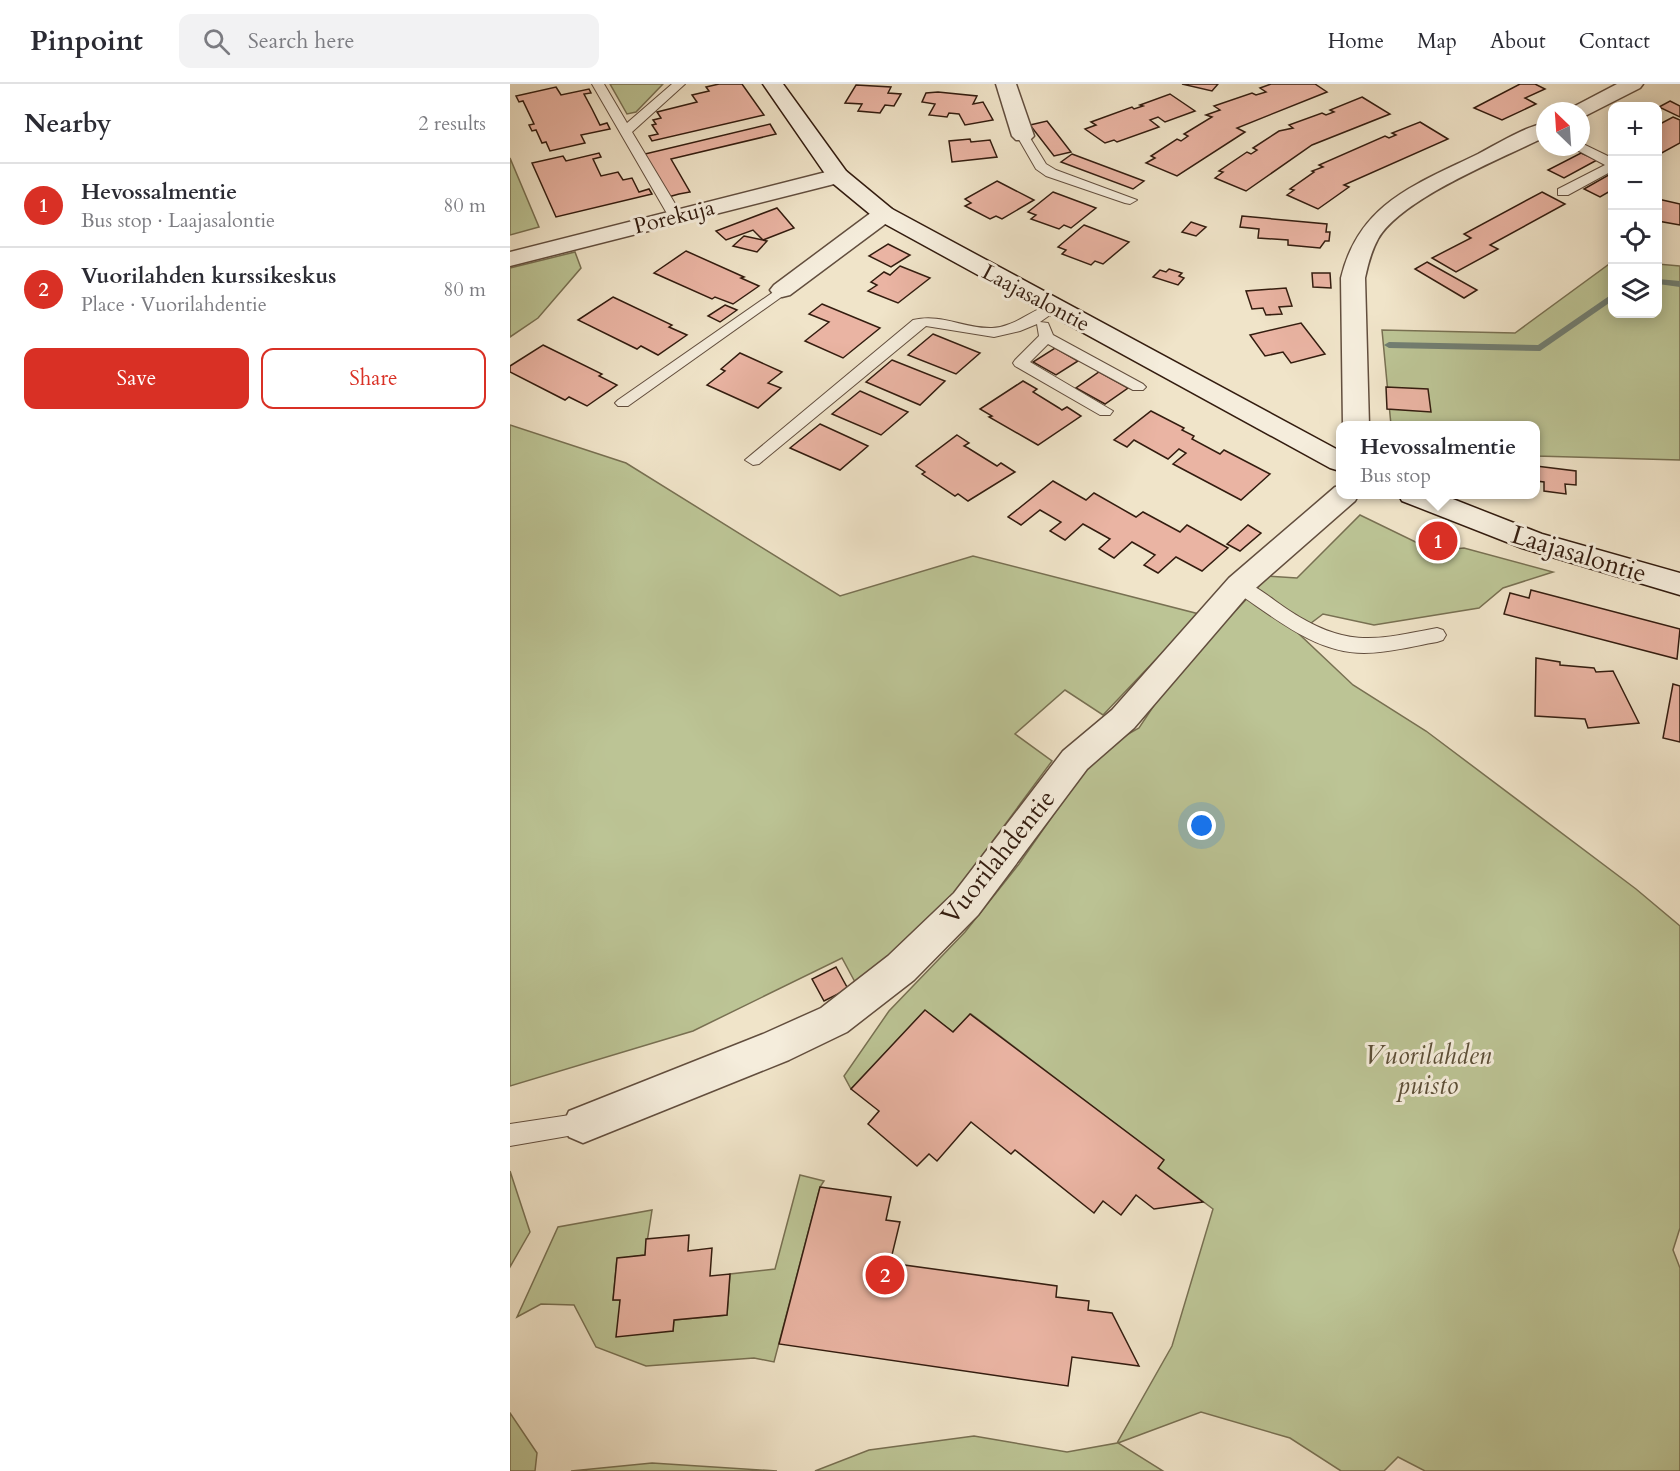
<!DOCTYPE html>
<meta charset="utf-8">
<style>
:root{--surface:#fff;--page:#f2f2f3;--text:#2b2b33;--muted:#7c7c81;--line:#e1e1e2;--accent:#d93025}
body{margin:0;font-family:Cardo,serif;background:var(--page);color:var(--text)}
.controls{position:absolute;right:18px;top:18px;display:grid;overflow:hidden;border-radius:12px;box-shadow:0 3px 15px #0003}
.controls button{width:54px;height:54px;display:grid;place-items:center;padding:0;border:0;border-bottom:2px solid var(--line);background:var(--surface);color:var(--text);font:30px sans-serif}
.compass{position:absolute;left:1026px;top:18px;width:54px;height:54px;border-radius:50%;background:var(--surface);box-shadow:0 3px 15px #0003;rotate:335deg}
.you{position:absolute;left:692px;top:742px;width:21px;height:21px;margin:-15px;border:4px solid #fff;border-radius:50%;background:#1a73e8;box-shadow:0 0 0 9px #1a73e833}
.badge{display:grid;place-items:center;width:39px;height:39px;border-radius:50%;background:var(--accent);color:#fff;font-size:20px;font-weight:700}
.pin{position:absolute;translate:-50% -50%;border:3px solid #fff;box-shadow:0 2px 6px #0006}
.popup{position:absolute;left:826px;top:337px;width:204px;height:78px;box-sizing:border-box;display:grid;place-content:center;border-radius:12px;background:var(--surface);filter:drop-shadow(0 2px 4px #0005);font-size:20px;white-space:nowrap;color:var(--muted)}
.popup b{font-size:22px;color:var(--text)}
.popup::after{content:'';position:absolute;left:50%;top:100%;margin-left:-12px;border:12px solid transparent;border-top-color:var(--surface)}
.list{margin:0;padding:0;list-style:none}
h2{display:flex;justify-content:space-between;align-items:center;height:78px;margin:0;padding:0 24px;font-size:26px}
h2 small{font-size:20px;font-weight:400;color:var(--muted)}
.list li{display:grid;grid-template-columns:39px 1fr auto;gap:18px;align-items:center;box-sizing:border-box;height:84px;padding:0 24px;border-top:2px solid var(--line)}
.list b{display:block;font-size:22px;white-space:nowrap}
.list p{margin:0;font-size:20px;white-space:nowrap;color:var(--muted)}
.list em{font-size:20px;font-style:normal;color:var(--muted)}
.actions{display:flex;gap:12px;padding:18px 24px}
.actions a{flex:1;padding:14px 0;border:2px solid var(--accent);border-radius:12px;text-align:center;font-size:21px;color:var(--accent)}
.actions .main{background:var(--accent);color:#fff}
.icon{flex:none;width:33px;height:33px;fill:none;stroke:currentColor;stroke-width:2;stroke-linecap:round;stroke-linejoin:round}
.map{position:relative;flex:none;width:1170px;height:1387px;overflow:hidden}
header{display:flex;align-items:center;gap:36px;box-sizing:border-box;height:84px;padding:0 30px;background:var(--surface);border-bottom:2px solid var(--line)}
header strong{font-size:28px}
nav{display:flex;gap:33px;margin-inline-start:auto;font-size:21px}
.search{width:420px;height:54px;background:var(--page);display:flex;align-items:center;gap:15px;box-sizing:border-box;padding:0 21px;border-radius:12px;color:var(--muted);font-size:22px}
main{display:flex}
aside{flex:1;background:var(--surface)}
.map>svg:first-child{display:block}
.green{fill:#bcc495;stroke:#787052;stroke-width:1.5}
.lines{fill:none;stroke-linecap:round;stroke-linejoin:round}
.stream{fill:#717e72;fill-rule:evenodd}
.building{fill:#eab4a3;stroke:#331c0f;stroke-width:1.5}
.service-casing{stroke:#624e3e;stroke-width:2}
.minor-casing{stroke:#624e3e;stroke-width:3}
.secondary-casing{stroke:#331c0f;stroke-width:3}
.service{fill:#f5eddc;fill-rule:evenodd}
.minor{fill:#f5eddc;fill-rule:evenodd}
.secondary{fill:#f5eddc;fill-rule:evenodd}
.labels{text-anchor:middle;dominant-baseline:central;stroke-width:6;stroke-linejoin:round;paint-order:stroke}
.far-street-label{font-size:22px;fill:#331c0f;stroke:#f5eddc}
.street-label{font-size:26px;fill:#331c0f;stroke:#f5eddc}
.park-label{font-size:26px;font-style:italic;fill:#5c4e37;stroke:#f5eddc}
</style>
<header>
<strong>Pinpoint</strong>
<div class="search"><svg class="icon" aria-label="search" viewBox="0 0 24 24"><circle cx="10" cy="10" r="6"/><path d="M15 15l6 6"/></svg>Search here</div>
<nav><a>Home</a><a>Map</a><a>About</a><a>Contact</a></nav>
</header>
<main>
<aside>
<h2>Nearby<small>2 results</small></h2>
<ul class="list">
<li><span class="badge">1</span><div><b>Hevossalmentie</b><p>Bus stop · Laajasalontie</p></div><em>80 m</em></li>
<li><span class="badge">2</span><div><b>Vuorilahden kurssikeskus</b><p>Place · Vuorilahdentie</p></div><em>80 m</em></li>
</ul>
<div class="actions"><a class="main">Save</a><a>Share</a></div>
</aside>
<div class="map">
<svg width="1170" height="1387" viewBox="0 0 1170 1387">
<rect width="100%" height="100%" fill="#f0e4c9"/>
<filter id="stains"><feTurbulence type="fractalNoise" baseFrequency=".00333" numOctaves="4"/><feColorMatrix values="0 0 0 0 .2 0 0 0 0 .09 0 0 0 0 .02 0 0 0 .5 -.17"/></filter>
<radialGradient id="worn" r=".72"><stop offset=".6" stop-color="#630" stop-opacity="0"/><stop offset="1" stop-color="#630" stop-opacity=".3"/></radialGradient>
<g class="green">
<polygon points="100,0 153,0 126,28 117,30"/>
<polygon points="0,74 29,143 0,151"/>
<polygon points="65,168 71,184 28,234 0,253 0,184"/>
<polygon points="1102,178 1102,230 1148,230 1148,180 1170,182 1170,376 1026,372 1026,342 881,341 872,246 1005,249"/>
<polygon points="0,341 116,379 330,512 463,472 689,530 593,631 555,606 505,650 542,677 442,812 384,873 345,898 332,874 183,947 0,1002"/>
<polygon points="850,431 924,467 954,464 1043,488 993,504 969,524 864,541 813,530 788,549 843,601 916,647 1126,805 1170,842 1170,1144 1163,1166 1170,1184 1170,1387 915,1387 888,1373 874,1387 831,1387 780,1354 691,1328 608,1359 653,1387 305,1387 359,1366 464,1352 557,1368 607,1359 662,1262 703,1125 648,1084 653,1076 461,930 443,948 415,927 341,1005 334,992 379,927 455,848 509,780 588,667 629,644 661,596 758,492 787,494"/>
<polygon points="0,1087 20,1148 0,1183"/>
<polygon points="290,1091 314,1097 310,1103 264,1278 244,1274 136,1282 86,1263 64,1221 31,1220 7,1233 48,1143 142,1126 135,1171 107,1175 103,1216 110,1216 163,1247 164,1236 217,1231 220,1190 265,1185"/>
<polygon points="0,1329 27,1369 25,1387 0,1387"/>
<polygon points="142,1379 267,1387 61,1387"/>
</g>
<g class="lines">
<g class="stream">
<polygon points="1148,195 1170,197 1170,203 1148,200"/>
<polygon points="1102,210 1102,217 1030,267 879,264 874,261 879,258 1028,261"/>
</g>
</g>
<g class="building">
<polygon points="209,0 232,0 254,31 142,57 139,52 148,50 142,41 146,40 143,36 151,34 147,28 187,18 182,11 199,7 196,3"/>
<polygon points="672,0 708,0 702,7"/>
<polygon points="761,0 805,0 817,8 727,44 735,48 667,92 636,79 645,74 641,72 667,55 671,57 678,52 674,50 702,33 696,31 710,26 704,22 742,9 746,11 756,8 750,4"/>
<polygon points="1010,0 1025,0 1035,5 1015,14 1026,20 992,36 964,24"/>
<polygon points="346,1 381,3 378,9 391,10 384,22 375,21 370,29 348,27 352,20 335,19"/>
<polygon points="46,3 51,11 79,5 81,9 74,10 82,25 90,41 97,39 100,45 71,51 75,59 40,67 36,58 32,59 26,46 22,47 19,41 24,40 13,17 9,18 6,12"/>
<polygon points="428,8 467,12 463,20 473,18 483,36 455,41 449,30 439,29 437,33 419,31 425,20 412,18 416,9"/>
<polygon points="660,10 685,27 655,38 648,33 640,36 649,43 607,58 604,56 595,59 575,45 586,41 581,38 622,23 624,25 633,22 630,21"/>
<polygon points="852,13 880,30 802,61 736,107 705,94 713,88 709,87 737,68 741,70 747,66 743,64 769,47 783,44 779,41 812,29 816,31 824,28 820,26"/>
<polygon points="1160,17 1170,22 1170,33 1149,23"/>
<polygon points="1163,33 1170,36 1170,59 1148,71 1148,41"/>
<polygon points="537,37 561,68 544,72 520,41"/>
<polygon points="910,38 938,55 834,101 839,103 808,125 777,111 784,106 780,105 804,88 802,87 813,83 809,81 875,52 879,54 886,51 882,49"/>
<polygon points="260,40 266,50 161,75 180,108 169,110 158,113 135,70"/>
<polygon points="460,55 461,58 480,56 487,73 442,78 439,57"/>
<polygon points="89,69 91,73 83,75 91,92 108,88 113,96 122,94 129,108 139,105 142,110 46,133 22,79 53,72 56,77"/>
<polygon points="1071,69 1087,76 1054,94 1038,86"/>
<polygon points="562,70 634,97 623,105 551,78"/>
<polygon points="1102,89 1102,106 1090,113 1074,105"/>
<polygon points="487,97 524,116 492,135 486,132 480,135 455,122 461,119 455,115"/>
<polygon points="543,108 586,124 561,144 554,141 549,145 521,135 526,131 518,128"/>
<polygon points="1032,108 1055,120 980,161 988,165 946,188 922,174 961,154 954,150"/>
<polygon points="1148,115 1170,120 1170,141 1148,137"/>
<polygon points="267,124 284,144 253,156 243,146 216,156 206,147"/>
<polygon points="732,132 817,140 816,148 820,148 819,157 815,157 810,164 778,161 778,156 748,154 749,145 730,143"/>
<polygon points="681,138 696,143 686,152 672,148"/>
<polygon points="574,141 619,158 593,180 585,177 581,181 552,170 556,166 548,163"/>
<polygon points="234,152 257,157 247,168 223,162"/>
<polygon points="378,160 400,171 381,183 359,172"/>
<polygon points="176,167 234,193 231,194 249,202 223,220 205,213 202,215 144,189"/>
<polygon points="917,178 967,206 954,214 905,185"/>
<polygon points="390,182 420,194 388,219 358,207 367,201 361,198 374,188 380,191"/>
<polygon points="659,185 672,189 669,192 674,194 668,201 643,193 650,186 656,188"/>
<polygon points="802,189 820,189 821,204 803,203"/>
<polygon points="776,204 782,222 769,223 772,230 756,231 753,224 742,225 736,207"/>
<polygon points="103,213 162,241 159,243 177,251 148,271 131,262 127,265 68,236"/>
<polygon points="312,220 370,244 333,274 295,257 319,238 299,230"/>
<polygon points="215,221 227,226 210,238 198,232"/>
<polygon points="791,239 815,270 781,279 773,268 755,272 740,251"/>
<polygon points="423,250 470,269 446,290 398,271"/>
<polygon points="33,261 92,290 89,292 107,301 77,322 59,313 55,316 0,288 0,282"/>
<polygon points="545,264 568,277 546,291 523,278"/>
<polygon points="230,269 272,288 258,299 271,304 248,324 197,301 215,287 211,285"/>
<polygon points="382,276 435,297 410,321 356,298"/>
<polygon points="589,288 618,304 595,320 566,304"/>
<polygon points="513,297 527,305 523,308 549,324 552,326 557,323 571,332 528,361 479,333 482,332 470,325"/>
<polygon points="876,303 918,305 921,328 877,325"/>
<polygon points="350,307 398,328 371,351 322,330"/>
<polygon points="641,327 674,344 672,346 684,352 682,355 710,370 714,366 760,390 731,416 663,380 676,369 669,365 658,375 624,356 617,363 604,356"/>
<polygon points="310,340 358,362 330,386 280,364"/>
<polygon points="447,351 459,359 454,362 458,364 487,382 491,379 505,388 458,417 448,410 445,412 412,390 415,388 406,382"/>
<polygon points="1026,382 1066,387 1066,401 1055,400 1056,410 1034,407 1034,398 1026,397"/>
<polygon points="543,397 576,416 584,409 626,433 633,428 670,448 677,441 718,464 692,487 666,473 648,489 634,481 645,471 622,458 604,474 589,465 600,455 573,440 555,456 540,447 551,438 530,426 511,441 498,433"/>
<polygon points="738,441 751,449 730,467 717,460"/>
<polygon points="1021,506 1170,545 1167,575 994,530 1000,509 1019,514"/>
<polygon points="1026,574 1050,578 1050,581 1084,584 1086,588 1103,587 1129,639 1078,644 1075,635 1025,632"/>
<polygon points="1163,600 1170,602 1170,658 1153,654"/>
<polygon points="326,883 338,905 314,917 302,895"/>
<polygon points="415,926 443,948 460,930 654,1076 648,1084 693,1118 644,1125 626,1111 611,1131 593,1117 584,1129 505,1066 501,1070 461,1038 427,1077 419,1070 407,1082 358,1040 369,1027 341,1005"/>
<polygon points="310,1103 381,1113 376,1136 390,1138 380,1179 547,1202 546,1213 579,1217 578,1226 602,1229 629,1282 562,1273 558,1302 269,1260"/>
<polygon points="179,1151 178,1167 202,1164 200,1192 220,1190 217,1231 164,1236 163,1247 106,1253 110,1216 103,1216 107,1174 135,1171 136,1155"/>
</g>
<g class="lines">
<g class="service-casing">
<g id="service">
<polygon points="82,0 94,0 117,39 162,0 175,0 122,48 173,133 171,136 161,136 159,133"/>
<polygon points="513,48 517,49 536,80 546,86 627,116 620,120 615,119 536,92 526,85 507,52"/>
<polygon points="1071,59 1102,74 1102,87 1058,111 1048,111 1048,105 1095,81 1067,66 1065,63 1071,63"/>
<polygon points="272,202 277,203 277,209 118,322 108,322 105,319 108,316"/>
<path d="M 543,220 L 550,224 L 530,238 L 538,239 L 543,251 L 633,300 L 636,303 L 633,306 L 623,306 L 538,260 L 520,278 L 603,327 L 600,331 L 590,331 L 505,282 L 503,279 L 505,276 L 529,252 L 527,240 L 510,247 L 484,253 L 416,242 L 249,380 L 243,381 L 235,376 L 403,236 C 432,229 454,245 482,244 C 506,243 521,225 543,220 Z"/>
<path d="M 729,496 C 747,501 764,517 780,527 C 837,564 865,556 927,544 L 933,546 L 936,551 L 933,556 L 927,558 C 903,562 879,569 854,569 C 804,569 763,532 723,506 L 720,502 L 723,498 Z"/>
<polygon points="73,1029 81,1032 85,1040 81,1048 0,1062 0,1040"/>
</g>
</g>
<g class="minor-casing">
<g id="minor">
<polygon points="486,0 506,0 524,52 520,56 506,56 502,52"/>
<polygon points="1107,0 1133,0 1130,4 1077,31 1071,33 1071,27 1060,27 1063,23"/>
<path d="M 1035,39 L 1035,53 C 991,75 892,114 868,155 C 861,168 858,180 855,194 L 859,342 L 833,342 L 831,194 C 849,119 905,101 968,70 C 989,59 1012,44 1035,39 Z"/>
<polygon points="328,85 336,87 339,92 336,97 0,182 0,168"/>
<polygon points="374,123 382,125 385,130 382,135 280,211 272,213 264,211 260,206 264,201 366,125"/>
<polygon points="830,402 830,410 849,410 845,417 739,510 624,644 577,685 468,831 404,896 337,948 279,976 73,1059 59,1053 53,1040 59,1027 253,950 311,924 378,872 444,809 553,667 602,626 719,494 825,403"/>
</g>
</g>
<g class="secondary-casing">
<g id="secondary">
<polygon points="253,0 273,0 336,87 382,125 830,367 830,387 820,384 366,135 320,97"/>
<polygon points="888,410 930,410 1032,450 1170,489 1170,511 1012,464 892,417"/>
</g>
</g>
<use href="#service" class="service"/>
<use href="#minor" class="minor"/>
<use href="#secondary" class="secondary"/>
</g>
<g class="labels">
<g class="far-street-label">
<text transform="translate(164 133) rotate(-14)">Porekuja</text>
<text transform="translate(526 214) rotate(28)">Laajasalontie</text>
</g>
<g class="street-label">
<text transform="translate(1069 470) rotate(17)">Laajasalontie</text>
<text transform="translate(488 773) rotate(-51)">Vuorilahdentie</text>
</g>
<g class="park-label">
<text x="918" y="971">Vuorilahden<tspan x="918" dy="30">puisto</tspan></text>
</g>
</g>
<rect width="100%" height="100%" filter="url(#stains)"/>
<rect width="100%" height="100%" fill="url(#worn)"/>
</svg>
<div class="controls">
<button>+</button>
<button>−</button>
<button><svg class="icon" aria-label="locate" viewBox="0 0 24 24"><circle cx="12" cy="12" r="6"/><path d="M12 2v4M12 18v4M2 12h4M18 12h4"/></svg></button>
<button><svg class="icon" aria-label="layers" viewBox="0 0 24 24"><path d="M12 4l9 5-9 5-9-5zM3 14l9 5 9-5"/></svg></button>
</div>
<svg class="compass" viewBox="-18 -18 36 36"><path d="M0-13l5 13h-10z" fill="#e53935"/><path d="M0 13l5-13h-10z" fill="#7c7c81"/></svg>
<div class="you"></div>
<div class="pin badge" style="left:928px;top:457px">1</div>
<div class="popup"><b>Hevossalmentie</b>Bus stop</div>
<div class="pin badge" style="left:375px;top:1191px">2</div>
</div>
</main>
